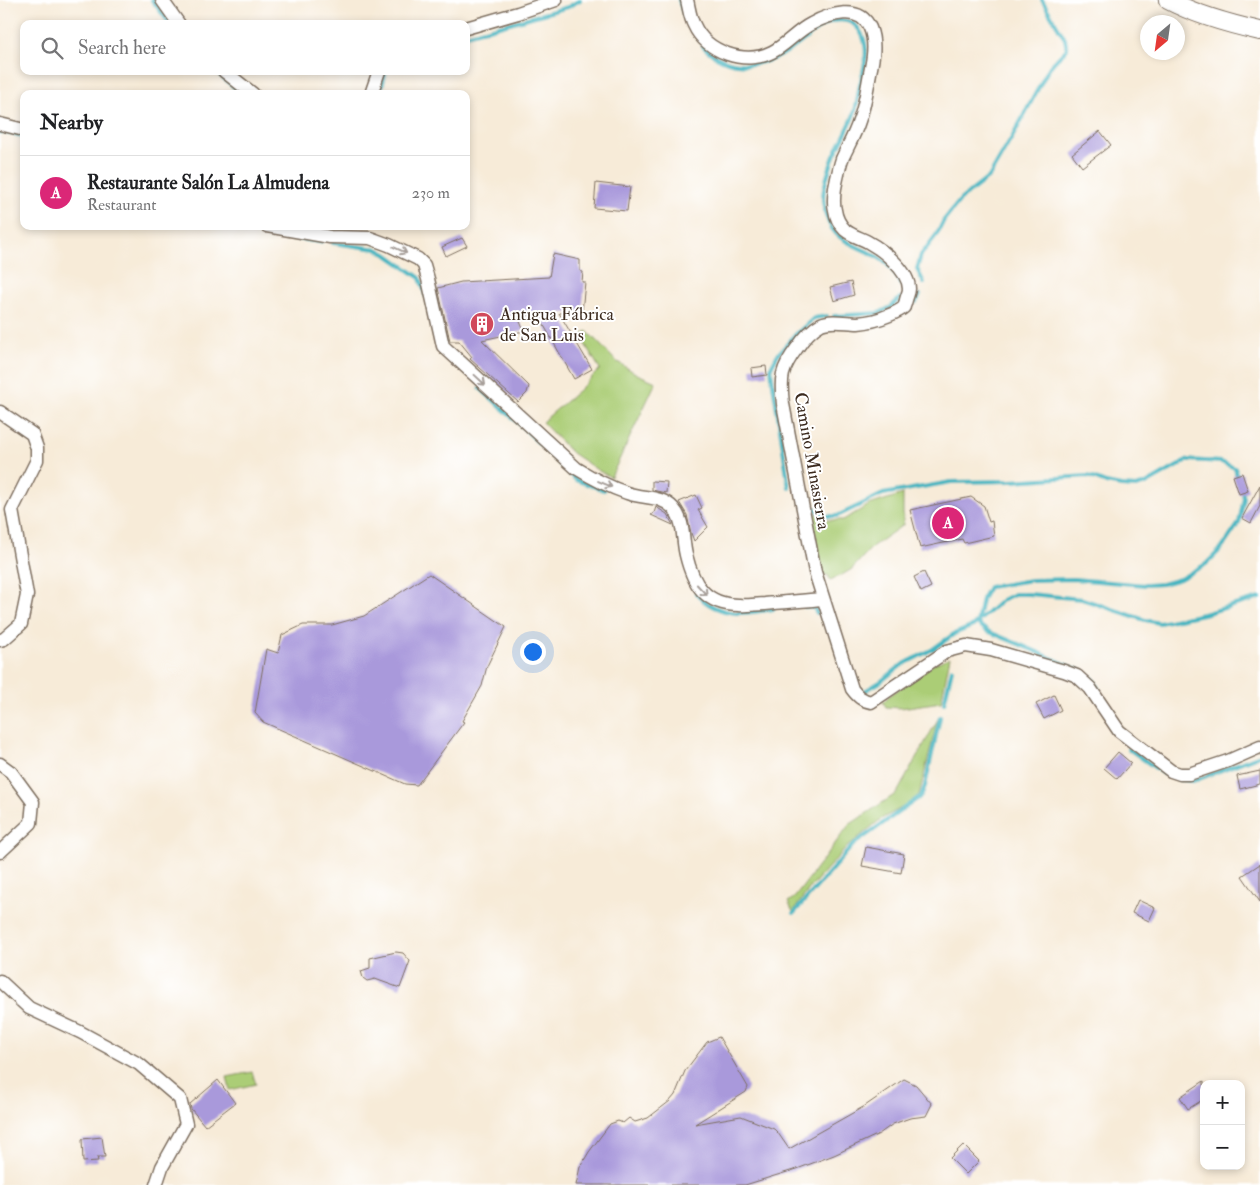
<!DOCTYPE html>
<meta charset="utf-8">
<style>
:root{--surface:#fff;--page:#f6f6f6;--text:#202124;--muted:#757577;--line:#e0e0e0;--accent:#db2777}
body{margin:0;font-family:"IM FELL Double Pica",serif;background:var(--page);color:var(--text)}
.controls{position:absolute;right:15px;bottom:15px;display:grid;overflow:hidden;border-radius:10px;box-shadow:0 2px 8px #0003}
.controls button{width:45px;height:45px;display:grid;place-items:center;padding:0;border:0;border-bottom:1px solid var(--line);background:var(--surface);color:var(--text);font:25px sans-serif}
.compass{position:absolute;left:1140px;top:15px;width:45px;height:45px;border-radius:50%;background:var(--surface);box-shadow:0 2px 8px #0003;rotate:209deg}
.you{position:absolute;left:532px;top:651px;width:18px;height:18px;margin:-12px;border:4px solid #fff;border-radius:50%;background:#1a73e8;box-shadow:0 0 0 8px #1a73e833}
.badge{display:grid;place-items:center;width:32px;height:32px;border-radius:50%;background:var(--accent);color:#fff;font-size:16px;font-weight:700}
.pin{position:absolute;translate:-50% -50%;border:2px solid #fff;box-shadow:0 1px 5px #0006}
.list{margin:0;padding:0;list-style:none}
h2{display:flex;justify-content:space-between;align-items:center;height:65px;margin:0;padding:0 20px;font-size:21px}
h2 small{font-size:16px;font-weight:400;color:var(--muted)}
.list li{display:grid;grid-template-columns:32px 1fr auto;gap:15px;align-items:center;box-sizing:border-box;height:75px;padding:0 20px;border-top:1px solid var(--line)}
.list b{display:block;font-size:19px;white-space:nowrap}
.list p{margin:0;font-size:16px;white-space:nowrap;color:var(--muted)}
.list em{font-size:16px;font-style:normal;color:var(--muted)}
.icon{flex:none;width:28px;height:28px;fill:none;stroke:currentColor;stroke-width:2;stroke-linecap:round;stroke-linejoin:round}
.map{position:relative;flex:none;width:1260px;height:1185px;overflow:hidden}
.search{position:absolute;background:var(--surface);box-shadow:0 2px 8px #0003;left:20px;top:20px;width:450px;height:55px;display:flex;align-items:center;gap:12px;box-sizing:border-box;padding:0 18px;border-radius:10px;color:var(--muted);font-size:19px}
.panel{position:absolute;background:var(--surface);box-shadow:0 2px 8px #0003;left:20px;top:90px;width:450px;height:140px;border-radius:10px}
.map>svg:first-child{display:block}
.green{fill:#abcd76;stroke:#737c4a}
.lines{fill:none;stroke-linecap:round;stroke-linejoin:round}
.stream{stroke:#47b5c1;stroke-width:4}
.building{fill:#a999db}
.minor-casing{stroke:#7d6e5f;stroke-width:15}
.secondary-casing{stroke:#7d6e5f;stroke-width:20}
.minor{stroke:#fff;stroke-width:12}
.secondary{stroke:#fff;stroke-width:18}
.oneway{stroke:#a79f9a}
.labels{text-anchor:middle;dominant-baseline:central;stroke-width:4;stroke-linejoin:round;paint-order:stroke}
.poi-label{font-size:18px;fill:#3b2a1e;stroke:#fff;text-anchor:start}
.street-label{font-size:18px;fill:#3b2a1e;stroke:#fff}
</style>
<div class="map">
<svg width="1260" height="1185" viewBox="0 0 1260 1185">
<rect width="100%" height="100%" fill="#fff"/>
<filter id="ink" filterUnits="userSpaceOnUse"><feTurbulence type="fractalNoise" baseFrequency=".02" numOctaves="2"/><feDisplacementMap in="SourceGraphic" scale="10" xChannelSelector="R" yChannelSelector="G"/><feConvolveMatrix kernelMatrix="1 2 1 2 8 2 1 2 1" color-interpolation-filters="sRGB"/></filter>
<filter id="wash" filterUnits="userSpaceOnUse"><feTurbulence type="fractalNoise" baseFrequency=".0096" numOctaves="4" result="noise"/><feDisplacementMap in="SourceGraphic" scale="20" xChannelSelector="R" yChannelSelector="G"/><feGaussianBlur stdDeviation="1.12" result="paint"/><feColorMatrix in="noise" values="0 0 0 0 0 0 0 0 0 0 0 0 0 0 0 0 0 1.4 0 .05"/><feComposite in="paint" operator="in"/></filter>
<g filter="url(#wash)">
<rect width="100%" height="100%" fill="#f7ebd8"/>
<g class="green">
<polygon points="587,331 616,361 637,374 656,382 611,477 599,471 572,453 542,422 578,391 600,369 580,336"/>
<polygon points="903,494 903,525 873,546 852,569 842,575 830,580 828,575 822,576 807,508 825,520 843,520 869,505"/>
<polygon points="950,657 941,702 901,708 886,707 883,702 889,696 934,664"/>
<polygon points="938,719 919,795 905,806 881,819 847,847 809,889 793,912 788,902 795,897 849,825 897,793"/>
<polygon points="252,1072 256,1084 230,1090 227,1077"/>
</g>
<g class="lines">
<g class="stream">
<polyline points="152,0 170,24"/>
<polyline points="679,0 685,17"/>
<polyline points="466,35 568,7 580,0"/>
<path d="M 703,46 C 730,74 767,67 796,46 C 806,39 815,29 826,24 C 837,19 848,18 857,27 C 861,32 864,37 865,44 C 868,58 862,75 859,89 C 858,96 857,104 855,111 C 850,127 841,141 834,156 C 831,165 827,175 825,185 C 822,195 823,207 827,218 C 835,245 862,245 882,260 C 891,266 896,274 900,284"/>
<polyline points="215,71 242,94"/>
<polyline points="380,94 386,71"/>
<polyline points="0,132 24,136"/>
<polyline points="238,226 282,237 321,242"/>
<polyline points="333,243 377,249 386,254 420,278 426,296"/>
<polyline points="924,283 917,269 921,255 937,234 944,220 961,199 989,177 1014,134 1049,68 1055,61 1067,49 1065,39 1042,0"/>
<polyline points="916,302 920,295"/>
<polyline points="834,316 879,313 891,307 900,298 901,298"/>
<polyline points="480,388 524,428 576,480 604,490"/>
<polyline points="789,488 772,377 771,367 778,354 795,335 814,318 827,316"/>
<polyline points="810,505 825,516 837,516 883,494 951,482 1011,481 1088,476 1106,483 1121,486 1136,487 1146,484 1188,460 1221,462 1235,468 1238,479"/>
<path d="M 696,593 C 705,605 722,612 737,613 C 748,613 762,611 773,609"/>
<polyline points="805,607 814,608 817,613"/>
<polyline points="1098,689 1093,679 1079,670 1040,653 987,631 977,623 982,599 989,587 1031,580 1073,579 1146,585 1162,584 1180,579 1206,564 1222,548 1239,523 1244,498 1241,488"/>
<polyline points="865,691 880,682 902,665 933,649 954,634 973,626 1002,600 1014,594 1029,594 1082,599 1145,620 1159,623 1203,614 1260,598"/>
<polyline points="944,703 952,669"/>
<polyline points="1129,749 1164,774"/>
<polyline points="1178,779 1194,781 1260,755"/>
<polyline points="794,913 854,844 921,796 925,786 940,717"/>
</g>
</g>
<g id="blocks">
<g class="building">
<polygon points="1100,131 1111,145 1082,167 1072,154"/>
<polygon points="596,183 630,187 627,211 594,208"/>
<polygon points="462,238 467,246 446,256 442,247"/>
<polygon points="553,254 580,260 580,271 583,272 582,282 585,282 582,312 559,313 592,369 574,379 537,313 518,317 524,331 482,340 529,386 527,393 518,402 470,359 472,357 459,341 450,341 438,288 461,282 549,277"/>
<polygon points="851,282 854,295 834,301 830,287"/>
<polygon points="766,366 767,375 752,377 751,368"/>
<polygon points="1242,473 1248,491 1239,494 1233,476"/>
<polygon points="652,481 667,482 666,493 652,490"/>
<polygon points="1260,485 1260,506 1251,523 1242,518"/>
<polygon points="696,495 702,508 698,510 708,527 694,541 691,533 687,515 679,502"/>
<polygon points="971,497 984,506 989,522 992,521 994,536 964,543 962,539 920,548 910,510"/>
<polygon points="656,507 667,514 673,525 651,515 654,513"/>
<polygon points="924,572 931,587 921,592 914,577"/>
<polygon points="429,574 506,627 487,666 482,686 462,721 464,722 417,785 405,784 263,722 255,713 266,649 278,653 282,635 303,625 332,625 364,616"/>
<polygon points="1054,695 1061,710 1044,719 1036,704"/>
<polygon points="1118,752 1131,763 1117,779 1104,768"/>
<polygon points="1260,771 1260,784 1240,789 1237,776"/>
<polygon points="866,847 904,854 901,873 862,866"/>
<polygon points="1260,864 1260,902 1242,876"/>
<polygon points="1138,900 1155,908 1149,921 1132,913"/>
<polygon points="396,952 403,953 410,961 400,988 375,979 367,981 363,978 361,971 370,968 370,958"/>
<polygon points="719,1037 748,1087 746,1092 695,1124 741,1116 774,1129 778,1133 789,1149 865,1106 904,1079 916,1085 932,1104 926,1116 910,1118 893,1124 879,1134 834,1155 797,1169 745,1185 576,1185 580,1167 589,1152 610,1124 618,1121 623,1123 629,1118 635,1122 648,1118 670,1101 675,1095 685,1071 707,1042"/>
<polygon points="218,1080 235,1103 205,1126 191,1109 190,1104"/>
<polygon points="1204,1081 1204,1099 1188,1109 1180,1097"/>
<polygon points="102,1137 105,1157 97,1157 98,1161 83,1162 82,1139"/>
<polygon points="963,1145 979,1161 966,1174 950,1158"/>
</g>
</g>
</g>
<g filter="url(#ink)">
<use href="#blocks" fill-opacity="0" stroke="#7d6e5f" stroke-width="1"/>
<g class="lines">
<g class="minor-casing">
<g id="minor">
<polyline points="162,0 179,24"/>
<path d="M 687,0 C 689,8 690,18 694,25 C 706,52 745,66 772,52 C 786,45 797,31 811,24 C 829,14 860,4 870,28 C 876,43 873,59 870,73 C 867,89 865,106 859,121 C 855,134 848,146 842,159 C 839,168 837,178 835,188 C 834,195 833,203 835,210 C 836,218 840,225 845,230 C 852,236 861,238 868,242 C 883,250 909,271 909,289 C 909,292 907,296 906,300 C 906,301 904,306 904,307 C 900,311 892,314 887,316 C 878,320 869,322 858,323 C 847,323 831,319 821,324 C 812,329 803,339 797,348 C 781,369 780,378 783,404 L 815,572 L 852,689 C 858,697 862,700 871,702 L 947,651 L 966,646 L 991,650 L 1064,671 L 1077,676 L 1090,688 L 1119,731 L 1171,771 L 1180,774 L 1189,774 L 1228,761 L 1260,747"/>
<polyline points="466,28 518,13 556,0"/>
<polyline points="224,71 253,94"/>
<polyline points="371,94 379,71"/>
<polyline points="0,124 24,130"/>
<path d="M 267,226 L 330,237 L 370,238 L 389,245 L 418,259 L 424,265 L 428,279 L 443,346 L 576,468 C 592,478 609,487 627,493 C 643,499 661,495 673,508 C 685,521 682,539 686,555 C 693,584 705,605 739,605 C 747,606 757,604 765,604 C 784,602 803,601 822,599"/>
<polyline points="0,412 32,434 37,448 37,460 12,510 27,595 21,624 4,639 0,640"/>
<polyline points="0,764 11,772 33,802 31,823 0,852"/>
<polyline points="0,981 29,1008 80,1032 139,1064 180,1099 186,1124 162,1167 156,1185"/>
</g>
</g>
<g class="secondary-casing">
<path id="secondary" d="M 1168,0 C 1196,15 1229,24 1260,31"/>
</g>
<use href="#minor" class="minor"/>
<use href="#secondary" class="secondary"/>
</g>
<defs><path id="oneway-shaft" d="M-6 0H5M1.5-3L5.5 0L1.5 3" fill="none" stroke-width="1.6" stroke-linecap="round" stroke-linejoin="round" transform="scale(1.25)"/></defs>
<g class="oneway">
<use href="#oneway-shaft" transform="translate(400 250) rotate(25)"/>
<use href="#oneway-shaft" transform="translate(480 380) rotate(43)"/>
<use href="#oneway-shaft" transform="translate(605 484) rotate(23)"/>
<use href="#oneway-shaft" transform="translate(702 590) rotate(47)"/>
</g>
</g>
<defs>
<g id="building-disc" transform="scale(1.25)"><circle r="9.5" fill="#d1495b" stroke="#fff"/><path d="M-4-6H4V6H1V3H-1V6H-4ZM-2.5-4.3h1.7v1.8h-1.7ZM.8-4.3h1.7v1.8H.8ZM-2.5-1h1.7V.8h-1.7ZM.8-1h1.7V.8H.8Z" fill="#fff"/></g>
</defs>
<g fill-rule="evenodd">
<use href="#building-disc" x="482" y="324"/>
</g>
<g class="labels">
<g class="poi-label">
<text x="500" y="314">Antigua Fábrica<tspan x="500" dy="21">de San Luis</tspan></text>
</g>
<g class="street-label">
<text transform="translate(812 461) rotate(80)">Camino Minasierra</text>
</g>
</g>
</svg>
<div class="controls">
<button>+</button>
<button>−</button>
</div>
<svg class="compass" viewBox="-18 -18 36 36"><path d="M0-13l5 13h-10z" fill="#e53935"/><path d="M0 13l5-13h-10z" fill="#757577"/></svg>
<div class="you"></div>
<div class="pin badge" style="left:948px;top:523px">A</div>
<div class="search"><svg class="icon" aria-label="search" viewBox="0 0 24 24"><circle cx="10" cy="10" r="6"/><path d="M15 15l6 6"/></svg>Search here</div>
<section class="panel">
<h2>Nearby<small></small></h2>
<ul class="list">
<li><span class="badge">A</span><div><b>Restaurante Salón La Almudena</b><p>Restaurant</p></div><em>230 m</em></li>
</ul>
</section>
</div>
